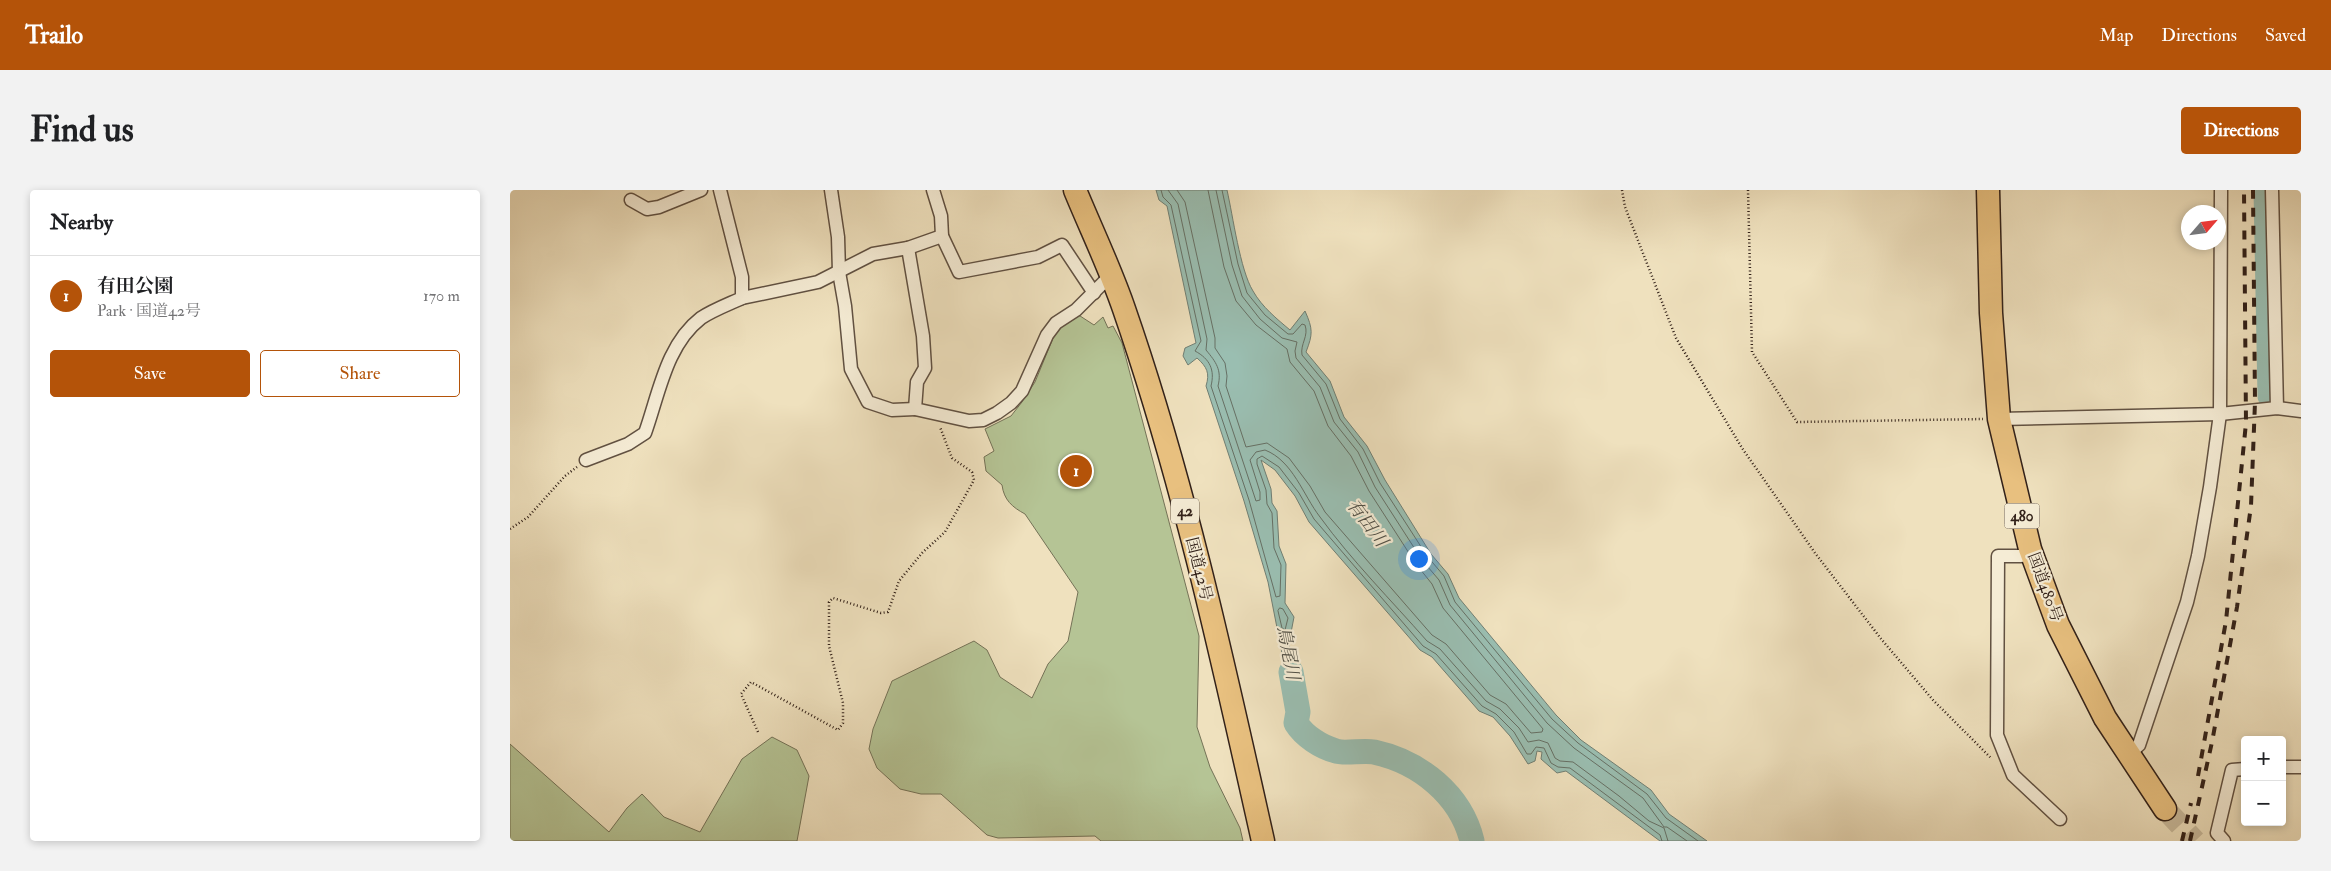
<!DOCTYPE html>
<meta charset="utf-8">
<style>
:root{--surface:#fff;--page:#f2f2f2;--text:#202124;--muted:#757577;--line:#e0e0e0;--accent:#b45309}
body{margin:0;font-family:"IM FELL Double Pica","Noto Serif JP",serif;background:var(--page);color:var(--text)}
.controls{position:absolute;right:15px;bottom:15px;display:grid;overflow:hidden;border-radius:5px;box-shadow:0 2px 8px #0003}
.controls button{width:45px;height:45px;display:grid;place-items:center;padding:0;border:0;border-bottom:1px solid var(--line);background:var(--surface);color:var(--text);font:25px sans-serif}
.compass{position:absolute;left:1671px;top:15px;width:45px;height:45px;border-radius:50%;background:var(--surface);box-shadow:0 2px 8px #0003;rotate:62deg}
.you{position:absolute;left:908px;top:368px;width:18px;height:18px;margin:-12px;border:4px solid #fff;border-radius:50%;background:#1a73e8;box-shadow:0 0 0 8px #1a73e833}
.badge{display:grid;place-items:center;width:32px;height:32px;border-radius:50%;background:var(--accent);color:#fff;font-size:16px;font-weight:700}
.pin{position:absolute;translate:-50% -50%;border:2px solid #fff;box-shadow:0 1px 5px #0006}
.list{margin:0;padding:0;list-style:none}
h2{display:flex;justify-content:space-between;align-items:center;height:65px;margin:0;padding:0 20px;font-size:21px}
h2 small{font-size:16px;font-weight:400;color:var(--muted)}
.list li{display:grid;grid-template-columns:32px 1fr auto;gap:15px;align-items:center;box-sizing:border-box;height:80px;padding:0 20px;border-top:1px solid var(--line)}
.list b{display:block;font-size:19px;white-space:nowrap}
.list p{margin:0;font-size:16px;white-space:nowrap;color:var(--muted)}
.list em{font-size:16px;font-style:normal;color:var(--muted)}
.actions{display:flex;gap:10px;padding:15px 20px}
.actions a{flex:1;padding:11px 0;border:1px solid var(--accent);border-radius:5px;text-align:center;font-size:18px;color:var(--accent)}
.actions .main{background:var(--accent);color:#fff}
.map{position:relative;flex:none;width:1791px;height:651px;overflow:hidden;border-radius:5px}
header{display:flex;align-items:center;gap:30px;box-sizing:border-box;height:70px;padding:0 25px;background:var(--accent);color:#fff}
header strong{font-size:24px}
nav{display:flex;gap:28px;margin-inline-start:auto;font-size:18px}
.intro{display:flex;align-items:center;justify-content:space-between;box-sizing:border-box;height:120px;padding:0 30px}
h1{margin:0;font-size:35px}
.button{padding:12px 22px;border-radius:5px;background:var(--accent);color:#fff;font-size:18px;font-weight:700}
main{display:flex;gap:30px;padding:0 30px}
aside{flex:1;background:var(--surface);border-radius:5px;box-shadow:0 2px 8px #0003}
.map>svg:first-child{display:block}
.green{fill:#b5c495;stroke:#747257}
.water{fill:#9abeb1;stroke:#707f74}
.lines{fill:none;stroke-linecap:round;stroke-linejoin:round}
.shore{stroke:#667065;stroke-width:1}
.river{stroke:#9abeb1;stroke-width:25}
.highway-tunnel{stroke:#c9bb9d;stroke-width:22;stroke-dasharray:22 11;stroke-linecap:butt}
.street-casing{stroke:#615142;stroke-width:15}
.highway-casing{stroke:#322119;stroke-width:25}
.path{stroke:#322119;stroke-width:2.5;stroke-dasharray:1 2.5;stroke-linecap:butt}
.street{stroke:#f5ecd5;stroke-width:12}
.highway{stroke:#e8c07f;stroke-width:22}
.rail{stroke:#322119;stroke-width:4;stroke-dasharray:9 9;stroke-linecap:butt}
.labels{text-anchor:middle;dominant-baseline:central;stroke-width:4.5;stroke-linejoin:round;paint-order:stroke}
.shield{fill:#f5ecd5;stroke:#6c5e51;stroke-width:1}
.shield-label{font-size:15px;font-weight:bold;fill:#322119}
.street-label{font-size:16px;fill:#322119;stroke:#f5ecd5}
.water-label{font-size:18px;font-style:italic;fill:#515047;stroke:#f5ecd5}
</style>
<header>
<strong>Trailo</strong>
<nav><a>Map</a><a>Directions</a><a>Saved</a></nav>
</header>
<div class="intro"><h1>Find us</h1><a class="button">Directions</a></div>
<main>
<aside>
<h2>Nearby<small></small></h2>
<ul class="list">
<li><span class="badge">1</span><div><b>有田公園</b><p>Park · 国道42号</p></div><em>170 m</em></li>
</ul>
<div class="actions"><a class="main">Save</a><a>Share</a></div>
</aside>
<div class="map">
<svg width="1791" height="651" viewBox="0 0 1791 651">
<rect width="100%" height="100%" fill="#efe1be"/>
<filter id="stains"><feTurbulence type="fractalNoise" baseFrequency=".004" numOctaves="4"/><feColorMatrix values="0 0 0 0 .2 0 0 0 0 .09 0 0 0 0 .02 0 0 0 .5 -.17"/></filter>
<radialGradient id="worn" r=".72"><stop offset=".6" stop-color="#630" stop-opacity="0"/><stop offset="1" stop-color="#630" stop-opacity=".3"/></radialGradient>
<g class="green">
<path d="M 567,124 L 584,135 L 593,127 L 598,138 L 603,136 L 612,153 L 689,446 L 687,537 L 700,577 L 730,638 L 733,651 L 591,651 L 585,646 L 488,648 L 477,645 L 431,604 L 411,604 L 390,599 L 367,578 L 359,559 L 363,539 L 382,491 L 464,451 L 477,460 L 490,487 L 522,508 L 538,474 L 558,451 L 568,402 L 515,324 C 502,317 494,310 492,295 L 476,281 L 474,267 L 484,261 L 475,239 L 501,226 L 512,212 L 525,192 L 546,141 L 552,133 Z"/>
<polygon points="262,547 287,560 299,586 287,651 0,651 0,554 99,642 117,618 132,604 154,627 190,642 232,569"/>
</g>
<path class="water" d="M 646,0 L 717,0 C 723,26 730,80 743,101 C 752,117 767,129 780,140 L 795,121 C 803,139 803,144 796,162 L 820,191 L 834,227 L 857,256 L 875,290 L 921,364 L 938,384 L 949,408 L 1046,525 L 1071,550 L 1141,600 L 1159,624 L 1197,651 L 1150,651 L 1056,581 L 1047,583 L 1031,569 L 1032,562 L 1027,561 L 1025,571 L 1018,574 L 1000,546 L 983,527 L 969,521 L 922,467 L 910,460 L 799,332 L 785,306 L 765,280 L 751,270 L 761,299 L 762,313 L 767,321 L 769,356 L 776,374 L 775,413 L 784,427 L 779,453 L 783,477 L 793,494 L 790,519 L 781,509 L 758,392 L 734,311 L 696,196 C 700,183 697,177 687,168 L 678,175 L 673,166 L 675,158 L 686,153 L 657,16 L 649,10 Z"/>
<g class="lines">
<g class="shore">
<path d="M 651,0 L 653,7 L 661,15 L 691,151 L 685,161 C 700,169 705,180 701,196 L 739,310 L 766,407 L 770,406 L 771,375 L 764,358 L 762,323 L 757,314 L 756,300 L 747,274 L 747,269 L 752,266 L 769,277 L 789,303 L 804,329 L 913,456 L 926,464 L 972,516 L 986,524 L 1004,542 L 1017,564 L 1021,564 L 1026,557 L 1034,558 L 1041,573 L 1048,577 L 1060,578 L 1150,645 L 1152,651"/>
<path d="M 658,0 L 668,14 L 697,149 L 696,160 C 706,172 712,180 708,196 L 746,311 L 750,310 L 750,302 L 740,270 L 746,262 L 755,260 C 783,271 793,305 810,327 C 842,371 881,410 917,451 L 930,459 L 976,511 L 990,519 L 1009,538 L 1018,552 L 1029,550 L 1038,553 L 1045,568 L 1050,571 L 1063,572 L 1109,606 L 1139,631 L 1154,638 L 1158,651"/>
<polyline points="667,0 675,12 705,148 705,158 715,173 717,186 716,196 736,257 757,253 779,268 800,296 815,322 922,445 936,454 980,505 996,514 1021,543 1032,542 1033,539 933,418 922,394 906,374 859,301 841,266 818,236 804,201 780,172 777,159 746,135 726,111 714,77 698,0"/>
<polyline points="706,0 722,75 732,106 750,129 772,148 787,152 785,161 786,168 810,197 824,232 848,262 865,297 912,370 929,390 940,415 1037,533 1064,558 1133,608 1154,637 1157,637 1177,651"/>
<path d="M 712,0 L 728,74 L 737,103 L 755,125 L 778,144 L 783,144 L 792,134 L 795,135 C 799,146 790,154 792,165 L 816,194 L 830,229 L 853,259 L 870,293 L 917,366 L 934,386 L 945,412 L 1042,529 L 1068,553 L 1137,604 L 1156,628 L 1188,651"/>
<polygon points="770,418 773,419 778,428 775,440 772,438 768,421"/>
</g>
<g class="river">
<polyline points="1756,0 1760,206"/>
<path d="M 781,482 L 788,522 L 786,533 C 794,546 811,557 826,561 C 834,564 853,560 864,562 C 910,572 951,605 962,651"/>
</g>
<polyline class="highway-tunnel" points="1655,619 1685,651"/>
<g class="street-casing">
<g id="street">
<polyline points="321,0 328,47 329,82 335,116 341,179 358,212 382,220 405,219"/>
<polyline points="423,0 431,26 432,46 449,82 528,67 552,55 584,103"/>
<polyline points="1762,0 1767,218"/>
<polyline points="121,10 137,19 149,17 191,0"/>
<polyline points="398,58 413,146 415,178 407,192 405,219 459,231 473,230 487,223 501,213 512,201 537,145 546,133 566,120 600,86"/>
<polyline points="232,108 308,92 363,64 398,58 432,46"/>
<polyline points="1489,229 1710,224 1767,218 1791,221"/>
<path d="M 76,270 L 118,254 L 135,243 C 149,204 156,155 191,128 C 203,120 219,114 232,108 L 232,87 L 210,0"/>
<polyline points="1520,359 1511,366 1488,366 1487,545 1503,585 1550,629"/>
<polyline points="1619,564 1629,555 1677,412 1688,366 1700,297 1710,224 1711,0"/>
<polyline points="1772,577 1791,577"/>
<polyline points="1714,651 1707,643 1722,580 1735,579"/>
</g>
</g>
<g class="highway-casing">
<g id="highway">
<path d="M 565,0 C 581,39 600,78 614,119 C 674,292 713,472 753,651"/>
<polyline points="1478,0 1481,123 1489,229 1520,359 1548,435 1595,528 1655,619"/>
</g>
</g>
<g class="path">
<polyline points="1112,0 1115,17 1166,148 1232,258 1305,363 1372,450 1423,510 1482,569"/>
<polyline points="1238,0 1242,162 1287,232 1473,229"/>
<polyline points="0,339 18,327 55,286 67,277"/>
<polyline points="248,542 231,504 241,492 328,540 333,533 333,513 319,456 319,412 323,408 371,423 378,422 389,391 412,363 435,342 464,290 462,282 442,268 430,237"/>
</g>
<use href="#street" class="street"/>
<use href="#highway" class="highway"/>
<g class="rail">
<polyline points="1688,586 1716,431 1736,233 1734,0"/>
<polyline points="1672,651 1681,613"/>
<polyline points="1680,651 1702,552 1727,417 1741,316 1745,212 1743,0"/>
</g>
</g>
<g class="labels">
<g class="shield">
<rect x="661" y="308.5" width="28" height="25" rx="4"/>
<rect x="1494.5" y="313.5" width="35" height="25" rx="4"/>
</g>
<g class="shield-label">
<text x="675" y="321">42</text>
<text x="1512" y="326">480</text>
</g>
<g class="street-label">
<text transform="translate(689 379) rotate(76)">国道42号</text>
<text transform="translate(1535 397) rotate(70)">国道480号</text>
</g>
<g class="water-label">
<text transform="translate(857 333) rotate(53)">有田川</text>
<text transform="translate(778 463) rotate(79)">鳥尾川</text>
</g>
</g>
<rect width="100%" height="100%" filter="url(#stains)"/>
<rect width="100%" height="100%" fill="url(#worn)"/>
</svg>
<div class="controls">
<button>+</button>
<button>−</button>
</div>
<svg class="compass" viewBox="-18 -18 36 36"><path d="M0-13l5 13h-10z" fill="#e53935"/><path d="M0 13l5-13h-10z" fill="#757577"/></svg>
<div class="you"></div>
<div class="pin badge" style="left:566px;top:281px">1</div>
</div>
</main>
